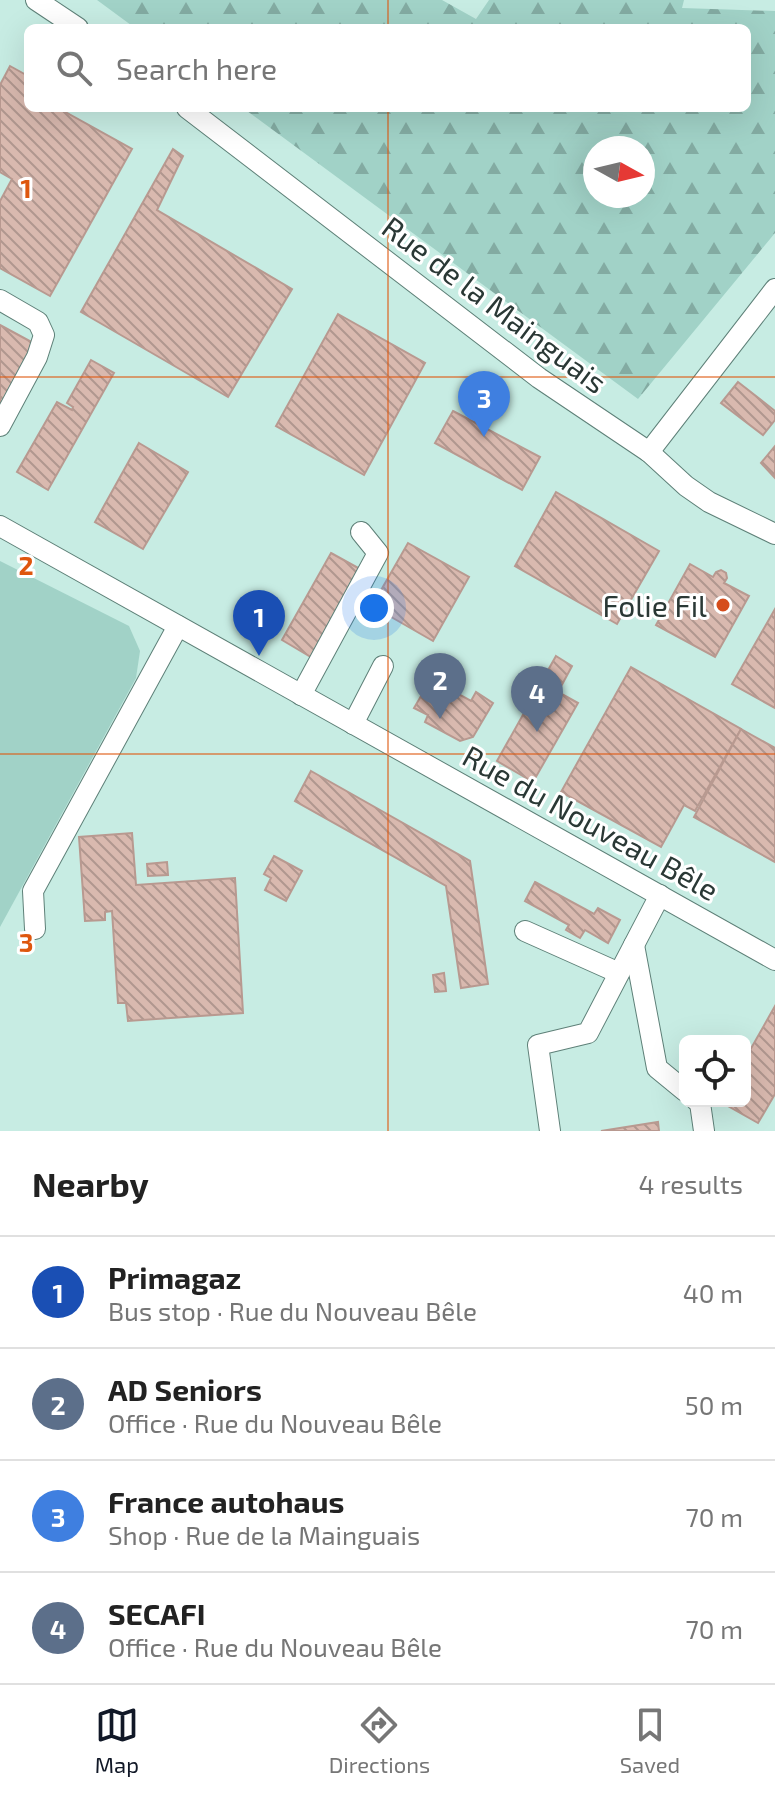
<!DOCTYPE html>
<meta charset="utf-8">
<style>
:root{--surface:#fff;--page:#f6f6f6;--text:#222;--muted:#767676;--line:#e0e0e0;--accent:#111827}
body{margin:0;font-family:"Exo 2",sans-serif;background:var(--page);color:var(--text)}
.controls{position:absolute;right:24px;bottom:24px;display:grid;overflow:hidden;border-radius:12px;box-shadow:0 8px 32px #0002}
.controls button{width:72px;height:72px;display:grid;place-items:center;padding:0;border:0;border-bottom:2px solid var(--line);background:var(--surface);color:var(--text);font:40px sans-serif}
.compass{position:absolute;left:583px;top:136px;width:72px;height:72px;border-radius:50%;background:var(--surface);box-shadow:0 8px 32px #0002;rotate:98deg}
.you{position:absolute;left:374px;top:608px;width:28px;height:28px;margin:-20px;border:6px solid #fff;border-radius:50%;background:#1a73e8;box-shadow:0 0 0 12px #1a73e833}
.badge{display:grid;place-items:center;width:52px;height:52px;border-radius:50%;background:var(--accent);color:#fff;font-size:26px;font-weight:700}
.pin{position:absolute;translate:-50% -66px;filter:drop-shadow(0 2px 4px #0008)}
.pin::after{content:'';position:absolute;top:42px;width:28px;height:24px;background:inherit;clip-path:polygon(0 0,100% 0,50% 100%)}
.list{margin:0;padding:0;list-style:none}
h2{display:flex;justify-content:space-between;align-items:center;height:104px;margin:0;padding:0 32px;font-size:34px}
h2 small{font-size:26px;font-weight:400;color:var(--muted)}
.list li{display:grid;grid-template-columns:52px 1fr auto;gap:24px;align-items:center;box-sizing:border-box;height:112px;padding:0 32px;border-top:2px solid var(--line)}
.list b{display:block;font-size:30px;white-space:nowrap}
.list p{margin:0;font-size:26px;white-space:nowrap;color:var(--muted)}
.list em{font-size:26px;font-style:normal;color:var(--muted)}
.icon{flex:none;width:44px;height:44px;fill:none;stroke:currentColor;stroke-width:2;stroke-linecap:round;stroke-linejoin:round}
.map{position:relative;flex:none;width:775px;height:1131px;overflow:hidden}
.search{position:absolute;background:var(--surface);box-shadow:0 8px 32px #0002;left:24px;right:24px;top:24px;height:88px;display:flex;align-items:center;gap:20px;box-sizing:border-box;padding:0 28px;border-radius:12px;color:var(--muted);font-size:30px}
.sheet{height:552px;background:var(--surface)}
nav{display:flex;justify-content:space-around;align-items:center;box-sizing:border-box;height:112px;border-top:2px solid var(--line);background:var(--surface);font-size:22px;color:var(--muted)}
nav a{display:grid;justify-items:center;gap:4px}
nav .on{color:var(--accent)}
.map>svg:first-child{display:block}
.green{fill:#a1d2c7}
.forest{fill:url(#forest-firs);fill-rule:evenodd}
.building{fill:url(#building-back-hatch);stroke:#b89990;stroke-width:2}
.lines{fill:none;stroke-linecap:round;stroke-linejoin:round}
.minor-casing{stroke:#5e8078;stroke-width:22}
.minor{stroke:#fff;stroke-width:20}
.grid{fill:none;stroke:#de570e;stroke-width:2;stroke-opacity:0.55}
.poi-dot{fill:#d54d1c;stroke:#fff;stroke-width:3}
.labels{text-anchor:middle;dominant-baseline:central;stroke-width:6;stroke-linejoin:round;paint-order:stroke}
.street-label{font-size:30px;fill:#2a3835;stroke:#fff}
.poi-label{font-size:30px;fill:#2a3835;stroke:#fff;text-anchor:end}
.grid-label{font-size:26px;text-anchor:middle;font-weight:bold;fill:#de570e;stroke:#fff;stroke-width:6;stroke-linejoin:round;paint-order:stroke}
</style>
<div class="map">
<svg width="775" height="1131" viewBox="0 0 775 1131">
<defs>
<pattern id="forest-firs" width="22" height="20" patternUnits="userSpaceOnUse" patternTransform="scale(2)"><rect width="22" height="20" fill="#a1d2c7"/><path d="M5 1l3.5 6h-7zM16 11l3.5 6h-7z" fill="#83aba2"/></pattern>
<pattern id="building-back-hatch" width="6" height="6" patternUnits="userSpaceOnUse" patternTransform="scale(2)"><rect width="6" height="6" fill="#d9b9af"/><path d="M-1 5l2 2M0 0l6 6M5-1l2 2" fill="none" stroke="#b0978f"/></pattern>
</defs>
<rect width="100%" height="100%" fill="#c7ece3"/>
<polygon class="green" points="0,561 129,626 140,651 136,678 0,927"/>
<path class="forest" d="M 97,0 L 442,0 L 476,19 L 489,0 L 684,0 L 682,8 L 775,11 L 775,233 L 638,399 L 243,108 L 747,108 L 747,28 L 135,28 ZM 595,148 L 643,148 L 643,196 L 595,196 Z"/>
<g class="building">
<polygon points="10,66 28,76 28,108 58,108 132,149 50,296 0,268 0,201 12,179 0,172 0,85"/>
<polygon points="173,149 183,156 157,210 292,289 228,397 81,312"/>
<polygon points="338,314 425,363 364,475 276,426"/>
<polygon points="0,325 37,345 0,413"/>
<polygon points="91,360 114,373 48,490 17,472 57,402 72,410 73,407 67,403"/>
<polygon points="738,382 775,411 775,420 763,435 721,403"/>
<polygon points="453,411 540,457 522,490 435,443"/>
<polygon points="139,443 188,472 143,549 95,522"/>
<polygon points="775,446 775,478 761,463"/>
<polygon points="556,492 659,551 617,624 515,566"/>
<polygon points="408,543 469,577 433,641 372,606"/>
<polygon points="331,553 360,569 311,657 282,640"/>
<polygon points="690,564 713,577 716,572 721,570 726,573 727,578 724,583 749,596 715,657 656,625"/>
<polygon points="775,609 775,708 732,684"/>
<polygon points="556,656 572,666 558,692 578,703 533,782 497,761"/>
<polygon points="631,667 741,729 695,811 684,805 661,847 561,792"/>
<polygon points="431,679 471,701 476,692 493,703 473,737 460,741 425,722 428,715 414,708"/>
<polygon points="741,729 775,748 775,862 694,817"/>
<polygon points="311,771 470,861 488,984 461,988 446,886 295,801"/>
<polygon points="132,833 136,885 235,878 243,1013 128,1021 126,1003 118,1003 112,911 105,912 105,920 85,921 79,837"/>
<polygon points="274,856 302,871 286,901 265,890 271,878 264,874"/>
<polygon points="167,862 168,875 148,876 147,864"/>
<polygon points="535,882 594,914 598,908 620,920 608,943 585,930 580,938 566,930 569,925 525,901"/>
<polygon points="444,973 446,991 435,992 433,975"/>
<polygon points="775,1006 775,1094 758,1123 721,1102 745,1101 745,1059"/>
<polygon points="658,1122 659,1131 601,1131"/>
</g>
<g class="lines">
<g class="minor-casing">
<g id="minor">
<polyline points="36,0 78,28"/>
<polyline points="187,108 539,378 649,452 686,486 709,502 775,534"/>
<polyline points="0,300 38,322 44,335 37,357 0,426"/>
<polyline points="649,452 775,289"/>
<polyline points="0,526 775,960"/>
<polyline points="301,695 378,553 361,532"/>
<polyline points="353,724 383,666"/>
<polyline points="35,929 33,891 178,626"/>
<polyline points="525,931 619,973"/>
<polyline points="634,945 657,1068 685,1091"/>
<polyline points="697,1101 700,1103 704,1131"/>
<polyline points="550,1131 538,1045 588,1033 660,895"/>
</g>
</g>
<use href="#minor" class="minor"/>
</g>
<path class="grid" d="M 388,0 L 388,28M 388,108 L 388,1131M 0,377 L 775,377M 0,754 L 775,754"/>
<circle class="poi-dot" cx="723" cy="605" r="8"/>
<g class="labels">
<g class="street-label">
<text transform="translate(495 304) rotate(37)">Rue de la Mainguais</text>
<text transform="translate(591 822) rotate(29)">Rue du Nouveau Bêle</text>
</g>
<g class="poi-label">
<text x="707" y="605">Folie Fil</text>
</g>
</g>
<g class="grid-label">
<text x="26" y="198">1</text>
<text x="26" y="575">2</text>
<text x="26" y="952">3</text>
</g>
</svg>
<div class="controls">
<button><svg class="icon" aria-label="locate" viewBox="0 0 24 24"><circle cx="12" cy="12" r="6"/><path d="M12 2v4M12 18v4M2 12h4M18 12h4"/></svg></button>
</div>
<svg class="compass" viewBox="-18 -18 36 36"><path d="M0-13l5 13h-10z" fill="#e53935"/><path d="M0 13l5-13h-10z" fill="#767676"/></svg>
<div class="you"></div>
<div class="pin badge" style="left:259px;top:656px;background:#1a4fb4">1</div>
<div class="pin badge" style="left:440px;top:719px;background:#5c6f8a">2</div>
<div class="pin badge" style="left:484px;top:437px;background:#3f7fe0">3</div>
<div class="pin badge" style="left:537px;top:732px;background:#5c6f8a">4</div>
<div class="search"><svg class="icon" aria-label="search" viewBox="0 0 24 24"><circle cx="10" cy="10" r="6"/><path d="M15 15l6 6"/></svg>Search here</div>
</div>
<section class="sheet">
<h2>Nearby<small>4 results</small></h2>
<ul class="list">
<li><span class="badge" style="background:#1a4fb4">1</span><div><b>Primagaz</b><p>Bus stop · Rue du Nouveau Bêle</p></div><em>40 m</em></li>
<li><span class="badge" style="background:#5c6f8a">2</span><div><b>AD Seniors</b><p>Office · Rue du Nouveau Bêle</p></div><em>50 m</em></li>
<li><span class="badge" style="background:#3f7fe0">3</span><div><b>France autohaus</b><p>Shop · Rue de la Mainguais</p></div><em>70 m</em></li>
<li><span class="badge" style="background:#5c6f8a">4</span><div><b>SECAFI</b><p>Office · Rue du Nouveau Bêle</p></div><em>70 m</em></li>
</ul>
</section>
<nav>
<a class="on"><svg class="icon" aria-label="map" viewBox="0 0 24 24"><path d="M3 6l6-2 6 2 6-2v14l-6 2-6-2-6 2zM9 4v14M15 6v14"/></svg>Map</a>
<a><svg class="icon" aria-label="directions" viewBox="0 0 24 24"><path d="M12 3l9 9-9 9-9-9zM9 14v-3h6M13 9l2 2-2 2"/></svg>Directions</a>
<a><svg class="icon" aria-label="saved" viewBox="0 0 24 24"><path d="M7 4h10v16l-5-4-5 4z"/></svg>Saved</a>
</nav>
